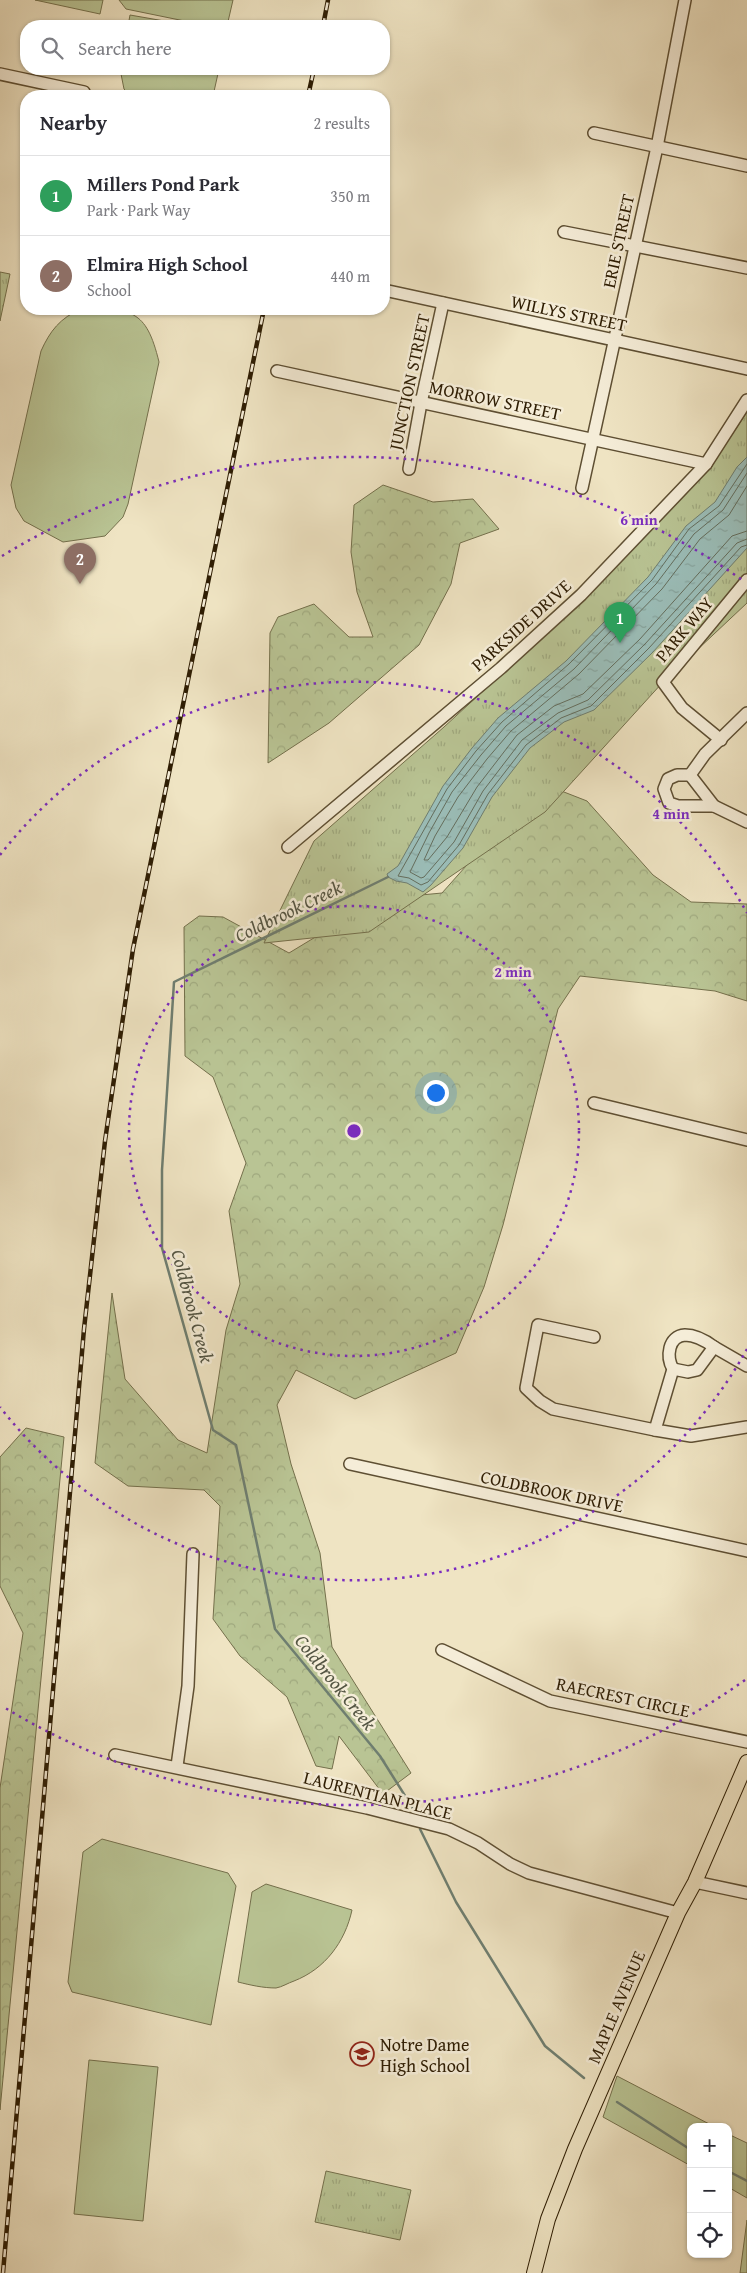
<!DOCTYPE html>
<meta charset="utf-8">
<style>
:root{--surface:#fff;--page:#f2f2f3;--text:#2b2b33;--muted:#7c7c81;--line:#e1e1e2;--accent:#8f2418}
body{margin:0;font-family:"Gentium Book Plus",serif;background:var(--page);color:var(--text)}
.controls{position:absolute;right:15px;bottom:15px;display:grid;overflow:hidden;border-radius:10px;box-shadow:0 1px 4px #0004}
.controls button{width:45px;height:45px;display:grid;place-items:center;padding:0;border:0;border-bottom:1px solid var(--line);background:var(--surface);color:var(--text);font:25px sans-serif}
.you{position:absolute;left:435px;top:1092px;width:18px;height:18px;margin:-12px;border:4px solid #fff;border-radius:50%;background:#1a73e8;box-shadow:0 0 0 8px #1a73e833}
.badge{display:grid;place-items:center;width:32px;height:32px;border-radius:50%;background:var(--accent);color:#fff;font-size:16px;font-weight:700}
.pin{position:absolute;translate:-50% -41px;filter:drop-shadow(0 1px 2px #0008)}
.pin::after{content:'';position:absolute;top:26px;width:18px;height:15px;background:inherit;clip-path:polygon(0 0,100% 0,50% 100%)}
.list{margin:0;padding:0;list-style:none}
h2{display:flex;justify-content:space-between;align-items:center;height:65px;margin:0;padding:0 20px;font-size:21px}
h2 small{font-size:16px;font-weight:400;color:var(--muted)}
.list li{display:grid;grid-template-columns:32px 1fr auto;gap:15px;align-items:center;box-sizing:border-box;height:80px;padding:0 20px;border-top:1px solid var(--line)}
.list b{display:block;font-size:19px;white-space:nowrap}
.list p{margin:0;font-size:16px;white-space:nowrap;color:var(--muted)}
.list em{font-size:16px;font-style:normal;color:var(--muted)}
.icon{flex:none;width:28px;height:28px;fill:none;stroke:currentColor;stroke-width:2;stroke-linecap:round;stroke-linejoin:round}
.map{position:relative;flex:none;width:747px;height:2273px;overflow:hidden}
.search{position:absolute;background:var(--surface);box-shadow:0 1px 4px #0004;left:20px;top:20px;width:370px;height:55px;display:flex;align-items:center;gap:12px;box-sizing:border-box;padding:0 18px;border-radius:20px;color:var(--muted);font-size:19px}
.panel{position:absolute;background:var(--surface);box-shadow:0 1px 4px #0004;left:20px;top:90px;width:370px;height:225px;border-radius:20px}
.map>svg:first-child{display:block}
.grass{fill:#b9c494;stroke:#74704c}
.forest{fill:url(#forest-crowns);stroke:#74704c}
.park{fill:url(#park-tufts);stroke:#74704c}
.water{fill:url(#water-ripples);stroke:#6f7e70}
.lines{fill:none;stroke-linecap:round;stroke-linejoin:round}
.shore{stroke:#646e5e;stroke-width:1}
.stream{stroke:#6f7e70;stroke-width:2.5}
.minor-casing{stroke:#5e4f33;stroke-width:14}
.major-casing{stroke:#2e1d03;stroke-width:16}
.minor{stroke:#f5edd8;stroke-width:11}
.major{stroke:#efe4c3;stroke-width:14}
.rail-casing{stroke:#2e1d03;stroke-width:4.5}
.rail{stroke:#f5edd8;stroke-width:2.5;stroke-dasharray:8;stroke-linecap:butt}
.ring{fill:none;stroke:#7b2cbf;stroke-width:2.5;stroke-dasharray:2.5 5}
.labels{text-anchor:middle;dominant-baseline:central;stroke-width:5;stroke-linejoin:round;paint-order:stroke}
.street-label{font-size:18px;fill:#2e1d03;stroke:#f5edd8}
.poi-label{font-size:18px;fill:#2e1d03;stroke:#f5edd8;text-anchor:start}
.water-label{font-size:19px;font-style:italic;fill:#545543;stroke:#f5edd8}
.centre{fill:#7b2cbf;stroke:#f5edd8;stroke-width:2.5}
.ring-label{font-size:15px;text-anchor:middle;font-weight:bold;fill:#7b2cbf;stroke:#f5edd8;stroke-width:5;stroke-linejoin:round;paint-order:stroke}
</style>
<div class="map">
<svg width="747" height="2273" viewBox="0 0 747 2273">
<defs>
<pattern id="forest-crowns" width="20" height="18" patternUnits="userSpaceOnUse" patternTransform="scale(1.25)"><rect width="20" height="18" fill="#b9c494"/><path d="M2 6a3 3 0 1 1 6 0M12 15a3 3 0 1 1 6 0" fill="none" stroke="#9fa87e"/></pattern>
<pattern id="park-tufts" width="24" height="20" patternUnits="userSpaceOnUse" patternTransform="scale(1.25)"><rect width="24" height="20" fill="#b9c494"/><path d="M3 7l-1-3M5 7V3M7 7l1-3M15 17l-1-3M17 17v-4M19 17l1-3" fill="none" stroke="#9fa87e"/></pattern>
<pattern id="water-ripples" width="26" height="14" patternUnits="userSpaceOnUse" patternTransform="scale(1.25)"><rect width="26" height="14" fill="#9bbeb9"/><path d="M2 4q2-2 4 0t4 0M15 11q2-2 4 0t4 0" fill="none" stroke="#86a39d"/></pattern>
</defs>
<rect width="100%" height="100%" fill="#efe4c3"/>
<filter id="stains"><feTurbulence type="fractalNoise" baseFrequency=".004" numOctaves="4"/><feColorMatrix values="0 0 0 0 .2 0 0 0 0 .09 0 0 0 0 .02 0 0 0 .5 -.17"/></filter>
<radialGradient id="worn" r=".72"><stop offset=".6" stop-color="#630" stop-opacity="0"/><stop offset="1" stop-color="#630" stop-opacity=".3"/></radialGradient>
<g class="grass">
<polygon points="35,0 103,0 100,14"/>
<polygon points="119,0 233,0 227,26 209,26 126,9"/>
<polygon points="130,15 193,26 128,26"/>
<polygon points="120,69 219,69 213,96 131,96 124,89"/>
<path d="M 81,309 C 131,309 146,308 159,362 L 128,504 L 123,517 L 105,536 L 63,542 L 24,521 L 16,508 L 11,485 L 41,351 C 50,331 60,318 81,309 Z"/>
<polygon points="102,1839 228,1873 236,1886 211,2025 72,1992 68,1982 83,1852"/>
<path d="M 266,1884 L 352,1910 C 345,1942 325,1969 294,1981 C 288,1983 282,1987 276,1988 C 263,1988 250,1985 238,1982 L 252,1892 Z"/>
<polygon points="89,2060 158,2067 143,2221 74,2214"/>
<polygon points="617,2076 715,2127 691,2127 691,2166 603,2117"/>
<polygon points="728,2134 747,2143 747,2198 728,2187"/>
<polygon points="747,2220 747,2273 740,2273"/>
</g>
<g class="forest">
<polygon points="383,485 433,502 473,499 499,529 460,543 451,584 419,645 329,723 268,763 270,633 278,617 314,604 349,637 373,637 357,592 351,552 354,505"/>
<polygon points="546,785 587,801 653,875 691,902 747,904 747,1001 715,991 580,976 558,1009 503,1225 484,1287 456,1353 355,1399 296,1370 277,1405 291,1464 320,1553 332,1647 411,1773 383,1794 339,1736 332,1769 316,1766 287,1697 240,1656 213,1619 220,1506 204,1490 128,1486 95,1463 112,1293 125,1379 178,1440 207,1453 226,1330 240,1284 229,1211 246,1163 213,1077 185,1056 184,927 199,916 223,917 289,953 365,907 389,898 442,893 531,793"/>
<polygon points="26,1428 64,1437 0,2110 0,1788 23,1633 0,1586 0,1457"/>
</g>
<g class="park">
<polygon points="0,272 10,274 0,321"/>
<polygon points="747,412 747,603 663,682 545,812 369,932 264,943 314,841 444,727 581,601 711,466"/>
<polygon points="326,2171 411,2190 400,2240 315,2222"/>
</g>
<polygon class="water" points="747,457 747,548 653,652 594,710 564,722 530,748 492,797 463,848 431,885 423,892 407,883 396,881 388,877 387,874 398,866 443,786 472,748 498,718 566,661 648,577 686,526 715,502 737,467"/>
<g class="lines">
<g class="shore">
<polyline points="747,464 719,506 689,529 652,580 569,664 502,722 476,751 447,789 398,876 409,878 421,885 428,882 459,845 488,794 526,745 561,718 591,706 649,648 741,547 747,545"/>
<polyline points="747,473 723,510 694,534 656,584 574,669 506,726 481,755 452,792 429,833 410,872 421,878 424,877 454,842 483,791 522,740 558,713 588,700 645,644 737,543 747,539"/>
<polyline points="747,486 729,515 700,539 662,589 579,674 511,731 487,759 458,797 435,836 424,860 428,860 447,837 477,787 517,735 554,706 583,694 640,639 732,536 747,531"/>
</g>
<g class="stream">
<polyline points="388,877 174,982 162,1170 162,1248 213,1430 236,1445 275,1629 380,1756 414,1810"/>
<polyline points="420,1829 456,1902 545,2046 584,2078"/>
<polyline points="617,2102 691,2150"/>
<polyline points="728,2171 747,2181"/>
</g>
<g class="minor-casing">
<g id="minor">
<polyline points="0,74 84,92"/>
<polyline points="594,133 747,166"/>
<polyline points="564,232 747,268"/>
<polyline points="384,290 747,369"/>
<polyline points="277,371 706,464"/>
<polyline points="409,469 421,403 443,303"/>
<polyline points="582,488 657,147 685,0"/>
<polyline points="747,713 705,754 690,775 714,806 747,822"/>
<polyline points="721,740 682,708 663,682 747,580"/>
<polyline points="690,775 677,775 668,779 664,789 669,803 678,806 714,806"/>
<polyline points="288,847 501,668 581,595 706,464 747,400"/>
<polyline points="594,1103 747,1140"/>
<polyline points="594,1337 538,1325 526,1388 540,1401 553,1409 655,1430"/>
<polyline points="747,1366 714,1347 697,1370 688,1372 673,1369 655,1430 691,1436 747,1427"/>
<path d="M 673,1369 C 666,1357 668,1336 685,1335 C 696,1335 706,1341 714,1347"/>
<polyline points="350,1464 747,1551"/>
<polyline points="442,1650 550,1701 747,1742"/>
<polyline points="115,1755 367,1808 449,1829 478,1843 510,1864 529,1873 678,1913"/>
<polyline points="177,1766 188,1686 193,1554"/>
<polyline points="695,1882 747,1893"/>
</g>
</g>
<g class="major-casing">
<polyline id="major" points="534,2273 548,2219 575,2149 678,1913 695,1882 747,1762"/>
</g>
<use href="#minor" class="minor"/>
<use href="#major" class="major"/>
<g class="rail-casing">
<g id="rail">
<polyline points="323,26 328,0"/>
<polyline points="308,96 314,69"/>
<polyline points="3,2273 84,1329 105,1141 133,949 264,309"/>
</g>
</g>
<use href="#rail" class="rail"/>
</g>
<g class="ring">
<circle cx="354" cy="1131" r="225"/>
<path d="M747 1349A449 449 0 0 1 0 1407M0 855A449 449 0 0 1 747 913"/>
<path d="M745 1680A674 674 0 0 1 2 1706M2 556A674 674 0 0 1 745 582"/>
</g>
<defs>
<g id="school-ring" transform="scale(1.25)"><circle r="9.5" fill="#f5edd8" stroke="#8f2418" stroke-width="1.5"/><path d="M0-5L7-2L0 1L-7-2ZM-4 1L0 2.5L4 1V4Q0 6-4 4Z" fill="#8f2418"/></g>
</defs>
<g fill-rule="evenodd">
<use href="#school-ring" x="362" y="2054"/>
</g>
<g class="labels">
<g class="street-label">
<text transform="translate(618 241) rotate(-78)">ERIE STREET</text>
<text transform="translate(569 313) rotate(12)">WILLYS STREET</text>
<text transform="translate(409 382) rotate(-78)">JUNCTION STREET</text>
<text transform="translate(495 400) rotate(12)">MORROW STREET</text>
<text transform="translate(521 625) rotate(-42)">PARKSIDE DRIVE</text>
<text transform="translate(684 629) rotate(-50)">PARK WAY</text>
<text transform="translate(552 1491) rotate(12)">COLDBROOK DRIVE</text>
<text transform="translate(623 1697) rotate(12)">RAECREST CIRCLE</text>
<text transform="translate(378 1795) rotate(14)">LAURENTIAN PLACE</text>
<text transform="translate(616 2007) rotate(-67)">MAPLE AVENUE</text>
</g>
<g class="poi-label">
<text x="380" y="2044">Notre Dame<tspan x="380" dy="21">High School</tspan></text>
</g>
<g class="water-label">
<text transform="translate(288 911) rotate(-26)">Coldbrook Creek</text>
<text transform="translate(193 1306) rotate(75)">Coldbrook Creek</text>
<text transform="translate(336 1682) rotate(51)">Coldbrook Creek</text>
</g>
</g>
<circle cx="354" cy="1131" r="8" class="centre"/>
<g class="ring-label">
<text x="639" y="525">6 min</text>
<text x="671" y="819">4 min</text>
<text x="513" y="977">2 min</text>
</g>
<rect width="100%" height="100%" filter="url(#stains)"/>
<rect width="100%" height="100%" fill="url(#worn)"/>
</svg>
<div class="controls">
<button>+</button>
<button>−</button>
<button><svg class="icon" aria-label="locate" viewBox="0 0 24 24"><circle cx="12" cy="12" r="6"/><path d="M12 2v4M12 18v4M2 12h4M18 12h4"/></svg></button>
</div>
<div class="you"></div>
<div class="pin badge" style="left:620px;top:643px;background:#2e9e5b">1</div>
<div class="pin badge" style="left:80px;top:584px;background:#8d6e63">2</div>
<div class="search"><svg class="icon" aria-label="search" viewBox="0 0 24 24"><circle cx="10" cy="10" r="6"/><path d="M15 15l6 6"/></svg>Search here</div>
<section class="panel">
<h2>Nearby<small>2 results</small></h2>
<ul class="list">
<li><span class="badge" style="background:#2e9e5b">1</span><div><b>Millers Pond Park</b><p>Park · Park Way</p></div><em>350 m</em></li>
<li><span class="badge" style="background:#8d6e63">2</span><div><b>Elmira High School</b><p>School</p></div><em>440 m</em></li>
</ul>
</section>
</div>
